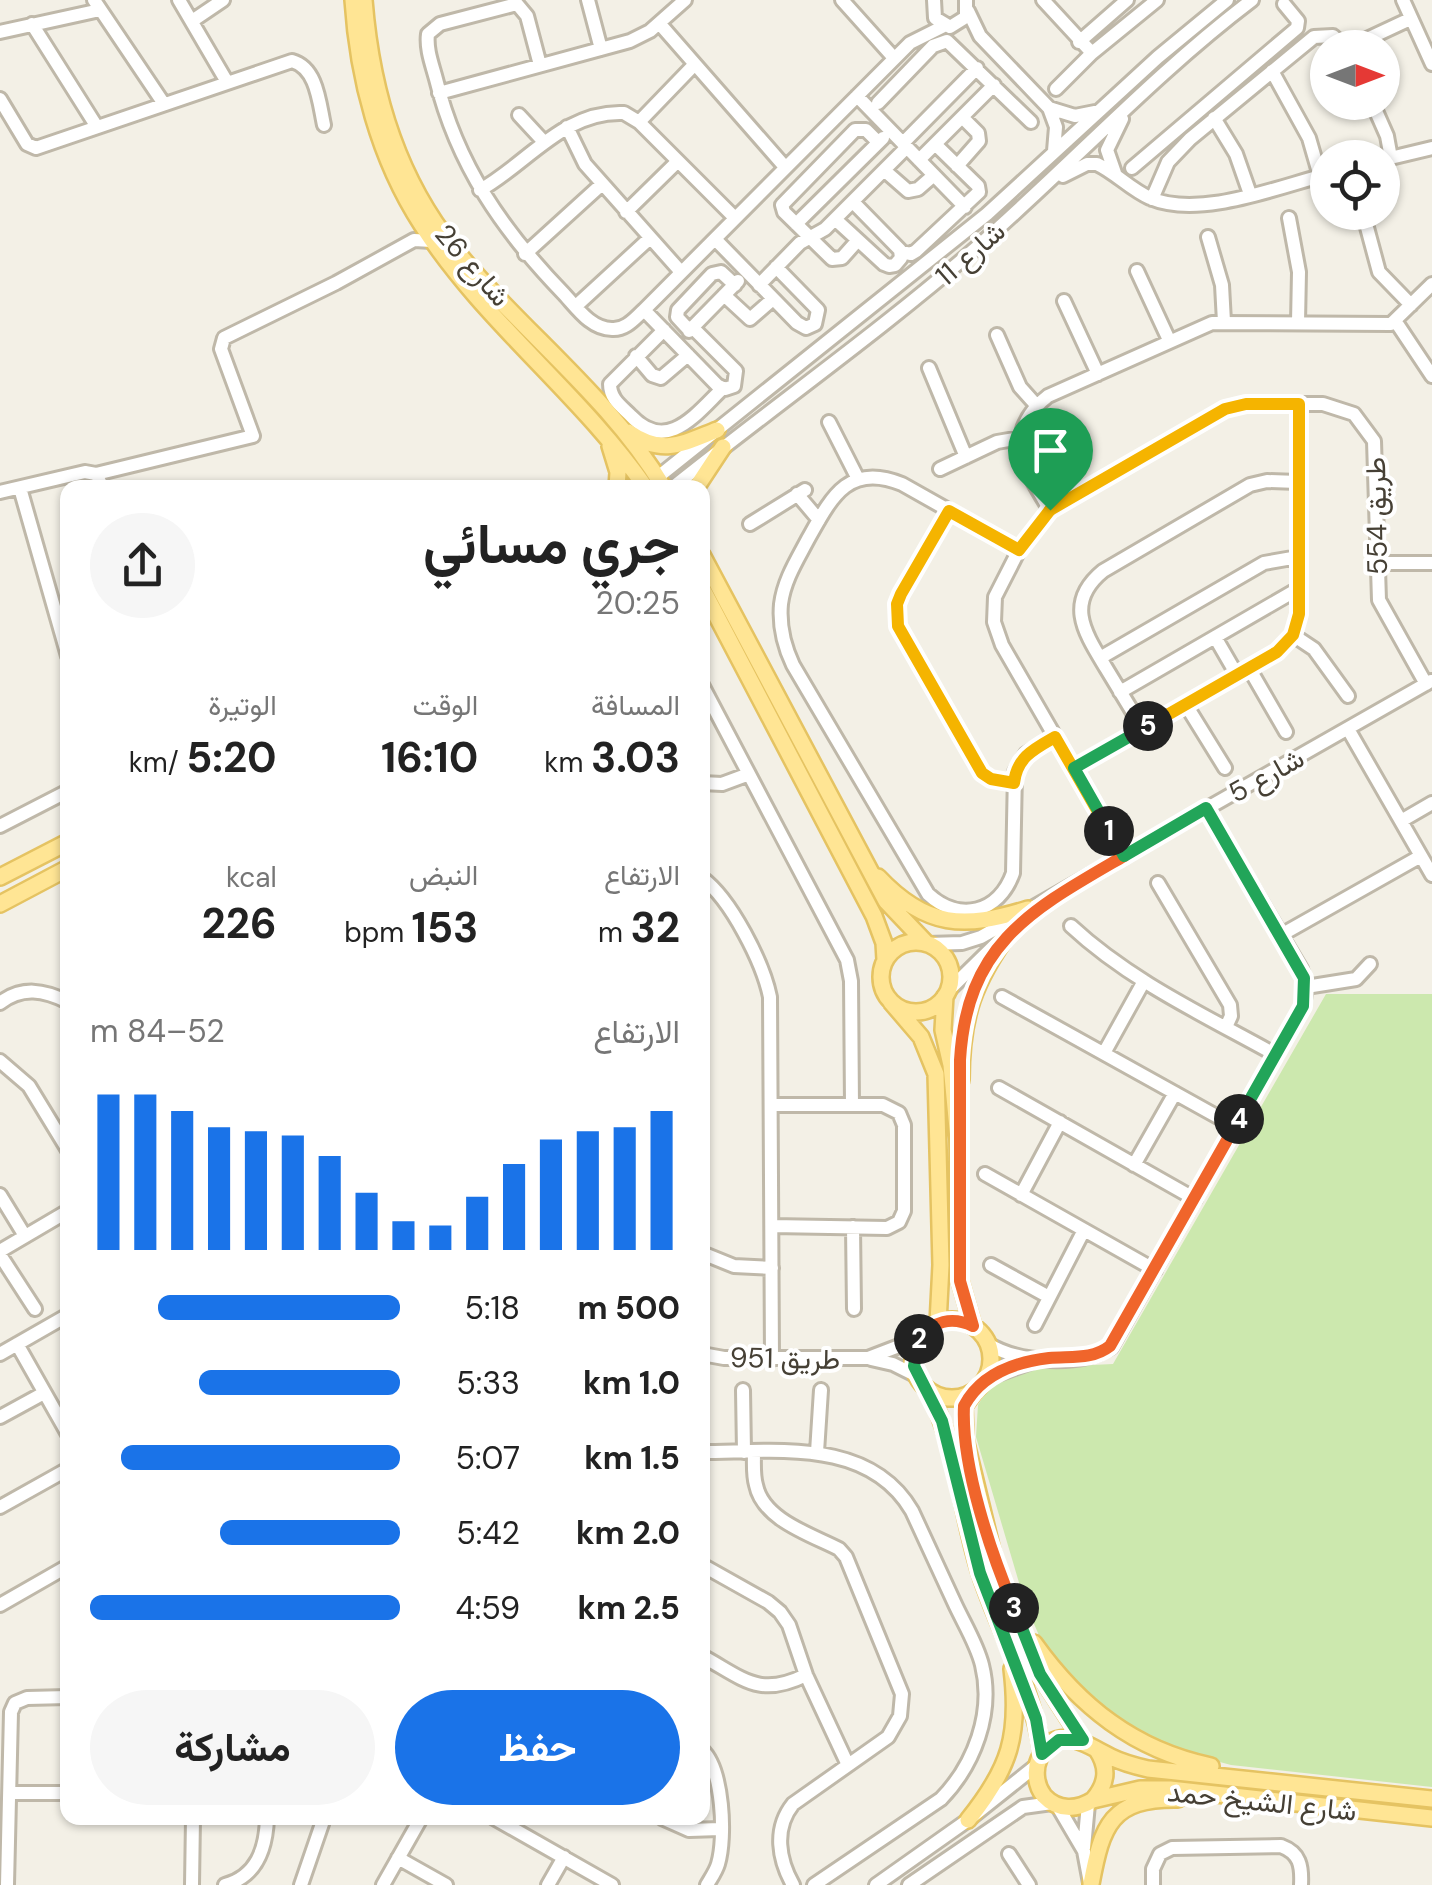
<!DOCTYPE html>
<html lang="ar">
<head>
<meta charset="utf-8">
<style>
  :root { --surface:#fff; --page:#f6f6f6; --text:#222; --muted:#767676; --accent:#1a73e8 }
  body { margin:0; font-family:"DM Sans",Vazirmatn,sans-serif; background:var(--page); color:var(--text); direction:rtl; height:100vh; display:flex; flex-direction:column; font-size:38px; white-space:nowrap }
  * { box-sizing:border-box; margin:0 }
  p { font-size:32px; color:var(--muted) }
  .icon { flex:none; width:55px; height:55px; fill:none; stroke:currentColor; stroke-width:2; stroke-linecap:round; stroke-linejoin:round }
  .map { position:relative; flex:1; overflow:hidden; direction:ltr }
  .panel { position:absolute; left:60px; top:480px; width:650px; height:1345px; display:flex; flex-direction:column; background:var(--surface); border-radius:20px; box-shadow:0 2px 8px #0004; direction:rtl }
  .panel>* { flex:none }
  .needle { width:65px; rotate:90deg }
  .fabs { position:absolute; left:1310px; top:30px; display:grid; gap:20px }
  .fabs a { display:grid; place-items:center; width:90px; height:90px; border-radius:50%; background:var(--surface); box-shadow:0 2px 8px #0004; font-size:50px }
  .pin { position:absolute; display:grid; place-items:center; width:85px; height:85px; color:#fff; margin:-102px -42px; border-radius:50% 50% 50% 0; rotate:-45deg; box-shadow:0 0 10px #0007 }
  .pin .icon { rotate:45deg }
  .km { position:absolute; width:50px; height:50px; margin:-25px; border-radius:50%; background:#222; color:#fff; font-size:28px; line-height:50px; text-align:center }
  .round { display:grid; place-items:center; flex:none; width:105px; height:105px; border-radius:52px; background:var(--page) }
  .summary { display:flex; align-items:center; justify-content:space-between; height:170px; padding:0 30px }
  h1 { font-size:55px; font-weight:700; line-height:75px }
  .stats { display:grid; grid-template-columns:repeat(3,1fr); gap:15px; height:170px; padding:10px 30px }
  .stats div { display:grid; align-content:center }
  .stats b { font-size:42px; font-weight:700 }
  .stats small { font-size:28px; font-weight:400 }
  .stats p { font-size:28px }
  .chart { height:280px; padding:20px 30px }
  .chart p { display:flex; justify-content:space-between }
  .chart svg { width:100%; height:180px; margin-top:10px; stroke:var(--accent); stroke-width:6 }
  .primary-button { display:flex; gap:20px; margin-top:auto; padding:20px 30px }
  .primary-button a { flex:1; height:115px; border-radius:60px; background:var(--accent); color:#fff; font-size:40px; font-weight:700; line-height:115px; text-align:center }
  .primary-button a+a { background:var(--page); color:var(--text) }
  ul { padding:0 30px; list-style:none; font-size:32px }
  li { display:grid; grid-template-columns:160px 120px 1fr; align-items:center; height:75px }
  li i { height:25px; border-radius:12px; background:var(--accent) }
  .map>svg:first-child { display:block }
  .green { fill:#cce8ae }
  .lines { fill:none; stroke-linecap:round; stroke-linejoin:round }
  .minor-casing { stroke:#bfb8a9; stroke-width:18 }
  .major-casing { stroke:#e5c362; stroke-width:20 }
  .minor { stroke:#fff; stroke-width:12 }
  .major { stroke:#ffe594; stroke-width:15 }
  .split-1-casing { stroke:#fff; stroke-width:20 }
  .split-2-casing { stroke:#fff; stroke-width:20 }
  .split-3-casing { stroke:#fff; stroke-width:20 }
  .split-4-casing { stroke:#fff; stroke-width:20 }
  .split-5-casing { stroke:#fff; stroke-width:20 }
  .split-6-casing { stroke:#fff; stroke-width:20 }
  .split-1 { stroke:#f5b400; stroke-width:12 }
  .split-2 { stroke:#f0652b; stroke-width:12 }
  .split-3 { stroke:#22a559; stroke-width:12 }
  .split-4 { stroke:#f0652b; stroke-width:12 }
  .split-5 { stroke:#22a559; stroke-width:12 }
  .split-6 { stroke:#f5b400; stroke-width:12 }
  .labels { text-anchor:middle; stroke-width:8; stroke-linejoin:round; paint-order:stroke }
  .street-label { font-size:28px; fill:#464035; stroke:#fff }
</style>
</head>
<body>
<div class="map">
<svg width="1432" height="1885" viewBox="0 0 1432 1885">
  <rect width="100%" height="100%" fill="#f3f0e6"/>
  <path class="green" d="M1326,994H1432V1787L1231,1765L1164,1747L1118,1723L1047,1654L1025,1603L976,1437L978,1405L989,1387L1029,1368L1113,1364Z"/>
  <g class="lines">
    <g class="minor-casing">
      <path id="minor" d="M94,0L164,104
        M179,0L227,82
        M588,0L601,49
        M842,0L894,58
        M934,0L935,18L950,27L966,17V0
        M1043,0L1092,53L1157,0
        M1403,0L1432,64
        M968,11L980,36L1049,108L1056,127L1054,151
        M192,21L223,0
        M659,23L785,167
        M32,24L97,127
        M0,32L100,10
        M1079,42L1127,0
        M1348,48L1410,19
        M540,65L527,16L517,4L440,24L428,34C426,49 432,64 436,79C457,165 503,231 564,294C577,308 591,329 612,329C626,330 635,318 644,310L910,43L944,26
        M1272,71L1309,138L1320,176
        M1056,89L1092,53
        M439,93L630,41L650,31L685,0
        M857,96L965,207
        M0,99L27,144L36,148L292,61C317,68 319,102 324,125
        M1372,102L1387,136L1391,158
        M878,103L933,46L947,41L1031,122
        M1049,108L1075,116L1095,112
        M519,115L544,142
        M1214,118L1236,154L1250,194
        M639,122L694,65
        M567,127L585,164L681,272
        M903,143L977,68
        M919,160L994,85
        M1382,160L1432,148
        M957,166L979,141L978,133L962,117
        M1132,168L1297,28L1298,21L1284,4
        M884,170L908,191L918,189L934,175
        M1115,173L1107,150L1122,119
        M1063,176L1087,164H1097C1116,173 1130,189 1150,198C1200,219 1277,187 1328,174
        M480,190C527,164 564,110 624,113L639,122L735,218
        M1152,199L1168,162L1190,139L1314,37L1333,36L1346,48
        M626,212L678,161
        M1289,218L1299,272L1298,322
        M835,219L884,264L889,266L895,265L901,258L900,250L853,202
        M1365,220L1379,272L1411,305
        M796,224L883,138
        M1208,237L1222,285L1224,322
        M715,239L797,323L806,328L815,324L818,310L776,267
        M858,240L842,258L832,259L784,212L782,205L855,130H866L878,142
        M901,252L911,254L916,251L979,192L978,186L935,144
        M525,254L602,184
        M1137,271L1169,340
        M759,285L800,243L825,229L907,147
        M724,295L750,319L773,299
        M1064,301L1098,374
        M576,306L650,238
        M644,310L717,385L725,389L734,386L736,371L692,327
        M1396,322L1432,376
        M664,330L610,384C610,399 621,406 631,416C667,454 696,414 722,389
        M689,330L677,317L678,310L712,274L721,272L735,285
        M689,331L738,281
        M997,335L1020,387L1037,406
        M636,356L652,375L661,378L688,355
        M929,368L966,457
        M829,422L858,479
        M940,469L997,442L1020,438
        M96,474L253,436L221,349L224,338L336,283L414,240L432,241
        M658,477L987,214L1158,57L1227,0
        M20,488L68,656
        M672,488C773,407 878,333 976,248C1069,167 1153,75 1252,0
        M0,492L85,472L96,474L103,488
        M797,494L819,520
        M1050,510C1025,469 1001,433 1048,396L1212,323L1391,324L1432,284
        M949,511L901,594L897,604L898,626L982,773L991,779L1013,783
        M750,524L805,490
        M1019,550L902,484C848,462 831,498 808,539C797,560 784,580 781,604C779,626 784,646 793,665L928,894C959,923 999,913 1013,873L1015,772L1026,754L1055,737
        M1377,563H1432
        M1293,635L1314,649L1348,696
        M1215,637L1237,675
        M1100,658L1264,563L1298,557
        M1249,668L1286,732
        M702,685L847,960L851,981L852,1105
        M1120,692L1298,589
        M1186,705L1225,768
        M1143,729C1131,709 1118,688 1106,668C1085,633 1064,603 1103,571L1250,485L1267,481L1298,482
        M1348,729L1432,875
        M1073,768L1277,652L1293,635L1299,614V404
        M702,783L722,784L749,774
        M1401,821L1432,803
        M0,826L68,791
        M1124,856L1002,645L994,622L995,597L1019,550L1050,510L1225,409L1247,404H1323L1354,414L1374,441L1379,600L1426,684
        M702,878C731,899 763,963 770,997L772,1359
        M1158,883L1230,1005L1231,1016L1226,1027
        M1071,926C1130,981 1206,1016 1276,1055
        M1281,935L1421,856
        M928,944L962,943L981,937L1431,681
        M1306,987L1356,979L1370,964
        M948,991L1000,940
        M1002,997L1236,1127
        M0,1003C22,986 44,990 68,1002
        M1104,1053L1144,981
        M0,1061L29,1086L68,1150
        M999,1088L1195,1199
        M772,1105H883L899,1113L904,1125V1211L899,1222L887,1228L772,1226
        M1134,1165L1175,1093
        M985,1174L1155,1270
        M0,1195L25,1236
        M1021,1195L1060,1122
        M853,1227L854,1309
        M0,1251L68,1211
        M702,1253L734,1266L772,1268
        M0,1255L35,1309
        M991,1265L1049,1297
        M1035,1325L1084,1230
        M17,1344L68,1434
        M988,1344C1019,1363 1080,1367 1111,1347L1303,1006L1306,987L1301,969L1206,809
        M0,1354L68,1315
        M702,1354L724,1358H868L920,1338
        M871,1359L893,1364L917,1376
        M987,1378L1031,1362
        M743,1390L744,1452
        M0,1417L44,1393
        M702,1452C774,1452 869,1437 912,1511C926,1541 940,1572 954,1602C963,1622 977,1644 982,1665C994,1713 974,1765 941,1799L814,1885
        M754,1452C754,1463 753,1475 756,1485C763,1520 812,1535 839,1549L846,1557L902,1694L900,1716L888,1737L793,1804C773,1829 779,1860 793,1885
        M817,1452L821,1390
        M0,1507L68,1469
        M702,1565L768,1602L780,1612L789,1625L806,1675L848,1765
        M0,1605L68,1566
        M702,1656C744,1679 759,1698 806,1675
        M702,1750C723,1769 726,1837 718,1864C716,1871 711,1878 707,1885
        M11,1793H68
        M1057,1805L1084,1851L1090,1883
        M494,1818L612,1885
        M662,1818L689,1830L720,1829
        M1084,1848L1088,1804
        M1009,1854L1029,1885
        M398,1858L446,1885
        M7,1885L11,1712L15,1703L27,1698L68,1697
        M192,1885L193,1818
        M225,1885C257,1876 266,1849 267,1818
        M301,1885L324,1818
        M383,1885L421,1818
        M548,1885L564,1857
        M876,1885L968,1820L1037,1765
        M909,1885L1023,1807L1052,1803
        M1153,1885V1869L1160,1854L1172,1848L1281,1846C1300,1853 1302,1866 1301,1885"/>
    </g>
    <g class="major-casing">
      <path id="major" d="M353,0C358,78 379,159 422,225C484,322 580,393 646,488
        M364,0C371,89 396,176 453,247C519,330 609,395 664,488
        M628,432C663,456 681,444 717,430
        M610,446L618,472L617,488
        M696,488L723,447
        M702,555L886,901L926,943
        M702,588L874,916L884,943L885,960
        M0,877L68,842
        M878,877C926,928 964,929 1028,909
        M0,904L68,868
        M881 977a35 35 0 1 1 70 0a35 35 0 1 1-70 0Z
        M945,996L943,1030L951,1065L958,1139L960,1281L973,1326
        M891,1002L921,1037L936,1074L941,1265L938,1323
        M961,1080C961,1016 974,981 1011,930
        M913 1359a39 39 0 1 1 78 0a39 39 0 1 1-78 0Z
        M928,1390C957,1446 961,1513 980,1573C1000,1634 1034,1690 1042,1754
        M975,1391L964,1406L965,1439L996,1567L1040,1674L1083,1741
        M1034,1643C1079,1706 1134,1750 1211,1766
        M1097,1750C1109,1768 1107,1784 1093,1800C1077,1810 1058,1811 1044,1796C1036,1786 1034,1771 1039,1759C1056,1720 1088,1746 1111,1757C1123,1763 1135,1766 1148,1769L1432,1799
        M1093,1800L1140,1789H1170L1432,1818
        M968,1820C1010,1768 1020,1735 1012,1669
        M1091,1884C1102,1825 1111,1798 1178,1799"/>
    </g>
    <use href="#minor" class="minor"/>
    <use href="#major" class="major"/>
  </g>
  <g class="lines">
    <g class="split-1-casing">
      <path id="split-1" d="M1050,510L1019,550L949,511L901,594L897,604L898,626L982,773L991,779L1014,783C1017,757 1034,749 1055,737L1109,831"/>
    </g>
    <g class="split-2-casing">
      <path id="split-2" d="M919,1339C933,1321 952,1316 973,1326L960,1281V1060C967,942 1033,909 1124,856L1109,831"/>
    </g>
    <g class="split-3-casing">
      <path id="split-3" d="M919,1339L914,1366L942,1421L980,1573L1036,1719L1042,1754L1059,1740H1083L1040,1674L1014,1608"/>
    </g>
    <g class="split-4-casing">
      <path id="split-4" d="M1014,1608C991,1553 961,1466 964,1406C981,1374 1015,1362 1049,1358C1071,1356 1092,1360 1110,1346L1239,1119"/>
    </g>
    <g class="split-5-casing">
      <path id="split-5" d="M1148,726L1074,768L1124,856L1206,808L1304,978L1303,1006L1239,1119"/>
    </g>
    <g class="split-6-casing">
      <path id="split-6" d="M1050,510L1225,409L1246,404H1299V614L1293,635L1277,652L1148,726"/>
    </g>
    <use href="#split-1" class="split-1"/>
    <use href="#split-2" class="split-2"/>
    <use href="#split-3" class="split-3"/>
    <use href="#split-4" class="split-4"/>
    <use href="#split-5" class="split-5"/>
    <use href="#split-6" class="split-6"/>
  </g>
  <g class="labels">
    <g class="street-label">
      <text transform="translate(970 253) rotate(-41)" y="10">شارع 11</text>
      <text transform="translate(473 265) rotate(49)" y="10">شارع 26</text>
      <text transform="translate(1376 516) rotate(-91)" y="10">طريق 554</text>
      <text transform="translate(1266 775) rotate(-29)" y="10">شارع 5</text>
      <text transform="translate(785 1358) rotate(1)" y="10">طريق 951</text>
      <text transform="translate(1262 1801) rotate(6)" y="10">شارع الشيخ حمد</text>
    </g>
  </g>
</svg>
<div class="fabs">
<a><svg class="needle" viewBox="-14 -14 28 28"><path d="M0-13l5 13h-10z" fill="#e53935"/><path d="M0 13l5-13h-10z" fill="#767676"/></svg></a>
<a><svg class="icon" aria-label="locate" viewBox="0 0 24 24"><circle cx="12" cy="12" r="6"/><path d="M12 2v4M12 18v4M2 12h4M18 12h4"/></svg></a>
</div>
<div class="pin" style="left:1050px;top:510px;background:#1e9e55"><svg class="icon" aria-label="arrive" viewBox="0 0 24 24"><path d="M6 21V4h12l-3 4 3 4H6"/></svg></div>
<b class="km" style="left:1109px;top:831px">1</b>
<b class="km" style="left:919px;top:1339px">2</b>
<b class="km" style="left:1014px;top:1608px">3</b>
<b class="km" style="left:1239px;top:1119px">4</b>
<b class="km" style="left:1148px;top:726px">5</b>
<section class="panel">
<div class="summary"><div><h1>جري مسائي</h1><p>20:25</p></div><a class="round"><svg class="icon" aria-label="share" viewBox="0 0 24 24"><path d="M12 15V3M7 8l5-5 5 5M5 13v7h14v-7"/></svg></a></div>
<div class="stats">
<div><p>المسافة</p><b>3.03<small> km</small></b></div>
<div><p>الوقت</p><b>16:10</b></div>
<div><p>الوتيرة</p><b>5:20<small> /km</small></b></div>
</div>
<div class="stats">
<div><p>الارتفاع</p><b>32<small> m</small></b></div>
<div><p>النبض</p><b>153<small> bpm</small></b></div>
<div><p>kcal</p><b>226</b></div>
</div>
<div class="chart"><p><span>الارتفاع</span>52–84 m</p>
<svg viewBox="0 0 160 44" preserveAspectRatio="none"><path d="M5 44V6M15 44V6M25 44V10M35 44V14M45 44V15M55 44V16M65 44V21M75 44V30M85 44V37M95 44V38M105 44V31M115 44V23M125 44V17M135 44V15M145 44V14M155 44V10"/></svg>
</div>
<ul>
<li><b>500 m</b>5:18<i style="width:78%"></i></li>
<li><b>1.0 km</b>5:33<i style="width:65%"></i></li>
<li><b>1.5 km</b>5:07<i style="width:90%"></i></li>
<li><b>2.0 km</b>5:42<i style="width:58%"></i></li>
<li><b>2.5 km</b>4:59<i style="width:100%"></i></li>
</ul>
<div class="primary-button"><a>حفظ</a><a>مشاركة</a></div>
</section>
</div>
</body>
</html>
